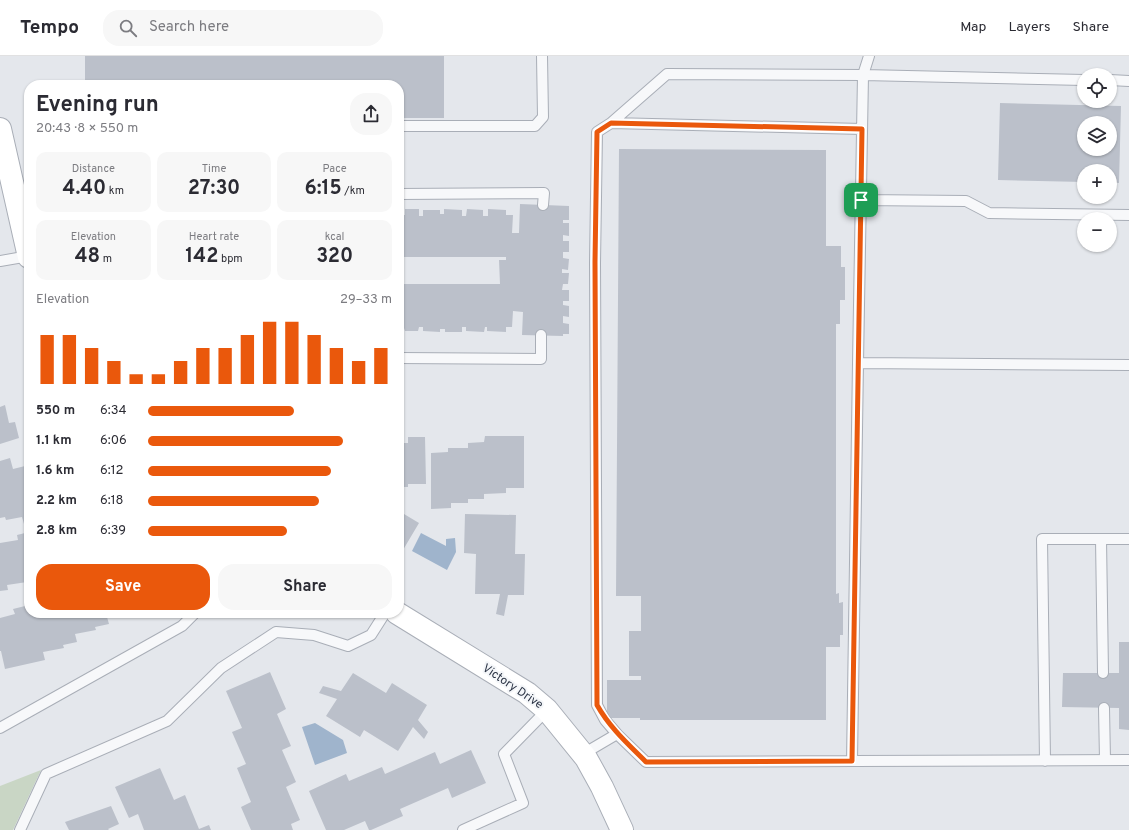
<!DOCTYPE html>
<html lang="en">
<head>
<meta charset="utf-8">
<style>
  :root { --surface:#fff; --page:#f7f7f7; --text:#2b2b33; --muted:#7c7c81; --line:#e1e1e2; --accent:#ea580c }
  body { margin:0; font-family:Overpass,sans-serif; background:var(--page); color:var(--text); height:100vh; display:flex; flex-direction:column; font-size:15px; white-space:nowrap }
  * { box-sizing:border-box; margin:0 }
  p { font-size:13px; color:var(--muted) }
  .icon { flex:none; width:22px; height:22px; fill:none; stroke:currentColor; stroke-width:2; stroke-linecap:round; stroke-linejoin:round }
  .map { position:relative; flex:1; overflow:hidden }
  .panel { position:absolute; left:24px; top:24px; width:380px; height:538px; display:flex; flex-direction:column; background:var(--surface); border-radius:16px; box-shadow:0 1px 3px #0004 }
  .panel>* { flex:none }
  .controls { position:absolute; left:1077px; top:12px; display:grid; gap:8px }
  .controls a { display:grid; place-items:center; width:40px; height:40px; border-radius:50%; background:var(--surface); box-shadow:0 1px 3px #0004; font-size:20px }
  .pin { position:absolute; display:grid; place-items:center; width:34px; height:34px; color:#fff; margin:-17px; border-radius:8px; box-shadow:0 2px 6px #0006 }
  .round { display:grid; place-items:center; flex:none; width:42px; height:42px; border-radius:16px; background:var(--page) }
  .summary { display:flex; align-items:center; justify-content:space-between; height:68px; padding:0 12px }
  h1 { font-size:22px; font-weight:700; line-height:30px }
  .figures { display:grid; grid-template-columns:repeat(3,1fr); gap:6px; height:68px; padding:4px 12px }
  .figures div { display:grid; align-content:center; border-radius:10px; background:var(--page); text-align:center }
  .figures b { font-size:20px; font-weight:700 }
  .figures small { font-size:11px; font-weight:400 }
  .figures p { font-size:11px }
  .chart { height:112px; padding:8px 12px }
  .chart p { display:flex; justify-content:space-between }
  .chart svg { width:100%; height:72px; margin-top:4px; stroke:var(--accent); stroke-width:6 }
  .primary-button { display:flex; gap:8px; margin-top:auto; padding:8px 12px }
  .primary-button a { flex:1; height:46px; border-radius:16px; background:var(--accent); color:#fff; font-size:16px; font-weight:700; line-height:46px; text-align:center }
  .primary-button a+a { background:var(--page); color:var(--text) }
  ul { padding:0 12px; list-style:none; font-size:13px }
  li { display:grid; grid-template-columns:64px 48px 1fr; align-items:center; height:30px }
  li i { height:10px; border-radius:5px; background:var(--accent) }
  header { display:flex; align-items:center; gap:24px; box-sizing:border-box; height:56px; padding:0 20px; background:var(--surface); border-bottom:1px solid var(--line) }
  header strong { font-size:19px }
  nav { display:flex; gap:22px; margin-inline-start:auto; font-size:14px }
  .search { width:280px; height:36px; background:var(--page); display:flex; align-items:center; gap:10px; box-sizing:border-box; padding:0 14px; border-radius:16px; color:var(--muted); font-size:15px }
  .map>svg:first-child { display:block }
  .green { fill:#c9d6c5 }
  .water { fill:#9fb4cc }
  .building { fill:#bbc0ca; fill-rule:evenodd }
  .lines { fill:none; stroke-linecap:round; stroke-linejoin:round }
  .lane-casing { stroke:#a9aeb7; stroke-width:12 }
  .secondary-casing { stroke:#a9aeb7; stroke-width:24 }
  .lane { stroke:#f7f8fa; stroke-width:10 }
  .secondary { stroke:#fff; stroke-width:22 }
  .route-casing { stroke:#fff; stroke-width:8 }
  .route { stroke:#ea580c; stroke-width:5 }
  .labels { text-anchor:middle; stroke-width:4; stroke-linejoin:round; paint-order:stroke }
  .street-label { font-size:12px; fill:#2b3445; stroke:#f4f6f9 }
</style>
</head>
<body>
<header>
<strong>Tempo</strong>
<div class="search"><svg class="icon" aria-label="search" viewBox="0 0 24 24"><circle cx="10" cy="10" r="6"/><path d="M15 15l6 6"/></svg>Search here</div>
<nav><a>Map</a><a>Layers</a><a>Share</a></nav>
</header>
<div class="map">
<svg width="1129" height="774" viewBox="0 0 1129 774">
  <rect width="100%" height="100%" fill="#e4e7ec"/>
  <path class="green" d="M41,714L13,774H0V730Z"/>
  <path class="water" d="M421,477L446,490V483L455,482L456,496L447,514L412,495Z
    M315,667L343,684L347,697L315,709L302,671Z"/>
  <path class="building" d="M85,0H444V62H399V29H85Z
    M1000,47L1121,50L1119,127L1110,126V115H1084V126L998,124ZM1084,67H1110V93H1084Z
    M619,93L826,94V190H841V211H845V244H840V268H836V538L839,537V547L843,546V579H840V591H826V664H640V662H607V624H641V620H629V575H641V540H616Z
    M520,148L569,150V164H563V167H569V180L563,179V185H569V196H563V202L569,203L568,214L562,213V217H569L568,228H563L562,234H569V245H563V249L569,250V261L563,260V267L569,268V278H563V280L522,279L523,256L513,255L512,271H506V276L487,275V271H485L484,276L466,275V271H462V276H445V273H440V276L423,275V271H419L418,275H405L404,272H401V276L399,275V228H500L499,204H506V201H399V154H402V159H405V153H419V160H423V154H440V158H444V153L462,154V160H466L467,153L483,154V160H488V153L506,154V159H513L512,177H519Z
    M5,349L9,367L15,366L19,382L0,388V351Z
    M485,380H524V432H506V437L484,438V443H468V447H451V452L431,453V397L448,396V392H468V387L484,386Z
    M408,381H425L426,428H408V431H399V387H408Z
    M10,402L13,413L29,409V467L24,468L22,461L6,464L5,461L0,462V405Z
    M399,455L419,467L403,494L399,492Z
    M465,458L516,459L515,498H525L524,539H508L504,560L496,558L500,538H475L476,498L464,497Z
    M29,476V518H26L27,526L7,529L8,534L0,535V487L18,484L17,479Z
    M29,549V557L125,558L107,561L109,568L95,571L96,574L75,578L77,586L63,589L64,592L43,596L45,604L5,613L1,595H0V562L15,558L13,553Z
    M1119,586H1129V674L1119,673V652L1062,651L1063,617H1119Z
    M270,616L286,653L277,658L291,690L282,694L296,726L286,731L300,764L291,768L293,774H251L241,751L251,746L237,712L246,708L232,676L242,672L226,635Z
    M353,617L386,637L392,627L427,649L418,664L428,676L424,683L413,671L398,695L364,674L360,681L326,660L337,643L319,637L323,630L341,635Z
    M471,694L486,727L452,742L448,732L400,753L403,760L371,774H369L365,765L344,774H326L309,735L346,718L349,725L382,711L385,718L435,696L440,708Z
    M160,712L174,744L185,739L199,773L209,769L211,774H144L138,758L129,762L115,731Z
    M111,750L119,768L108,773L109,774H69L65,766Z"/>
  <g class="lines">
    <g class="lane-casing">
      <path id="lane" d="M1110,24L1129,25
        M611,67L667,18L863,19L1084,24
        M399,70H535L543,61L542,0
        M399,138L544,137L543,149
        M861,144L966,145L989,157L1129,159
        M0,205L29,200
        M399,302L541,303V279
        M858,307L863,19L869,0
        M1101,483L1103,617
        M1104,652L1105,704
        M0,672L182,570L195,557
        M617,678L605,664L597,649L595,207L597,76L611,67L862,73
        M583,698L617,678L646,706L852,705L858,307L1129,309
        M852,705L1129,704
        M1045,705L1042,483H1129
        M20,774L46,718L167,665L221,612L276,576L314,579L348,590L371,579L385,557
        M463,774L523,747L504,698L547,654"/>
    </g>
    <g class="secondary-casing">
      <path id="secondary" d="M0,73L29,201
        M397,557L527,637L547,654L586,702L602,731L622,774"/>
    </g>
    <use href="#lane" class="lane"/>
    <use href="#secondary" class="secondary"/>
  </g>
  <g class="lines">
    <g class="route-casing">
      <path id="route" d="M611,67L862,73L852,705L646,706C628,688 610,672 597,649L595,206L597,76Z"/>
    </g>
    <use href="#route" class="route"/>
  </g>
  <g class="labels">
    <g class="street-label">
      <text transform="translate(513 630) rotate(34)" y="4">Victory Drive</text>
    </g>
  </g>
</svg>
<div class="controls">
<a><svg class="icon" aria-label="locate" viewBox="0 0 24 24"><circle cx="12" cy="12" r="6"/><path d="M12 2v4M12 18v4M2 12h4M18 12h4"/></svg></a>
<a><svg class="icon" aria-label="layers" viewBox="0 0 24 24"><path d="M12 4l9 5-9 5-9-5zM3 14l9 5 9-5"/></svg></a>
<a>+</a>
<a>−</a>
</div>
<div class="pin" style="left:861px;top:144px;background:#1e9e55"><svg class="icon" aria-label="arrive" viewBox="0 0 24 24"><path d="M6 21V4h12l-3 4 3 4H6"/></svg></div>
<section class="panel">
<div class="summary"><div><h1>Evening run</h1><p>20:43 · 8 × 550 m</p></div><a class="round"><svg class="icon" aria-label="share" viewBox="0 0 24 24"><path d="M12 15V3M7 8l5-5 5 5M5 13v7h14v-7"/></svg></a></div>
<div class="figures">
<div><p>Distance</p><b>4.40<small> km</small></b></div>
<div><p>Time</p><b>27:30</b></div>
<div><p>Pace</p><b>6:15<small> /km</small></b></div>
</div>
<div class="figures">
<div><p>Elevation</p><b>48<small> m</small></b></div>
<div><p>Heart rate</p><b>142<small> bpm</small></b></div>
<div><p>kcal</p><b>320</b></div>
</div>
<div class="chart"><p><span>Elevation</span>29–33 m</p>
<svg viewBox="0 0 160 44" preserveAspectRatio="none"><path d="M5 44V14M15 44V14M25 44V22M35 44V30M45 44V38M55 44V38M65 44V30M75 44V22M85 44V22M95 44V14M105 44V6M115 44V6M125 44V14M135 44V22M145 44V30M155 44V22"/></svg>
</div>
<ul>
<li><b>550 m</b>6:34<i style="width:60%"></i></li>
<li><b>1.1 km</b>6:06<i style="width:80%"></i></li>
<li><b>1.6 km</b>6:12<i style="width:75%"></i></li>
<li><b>2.2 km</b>6:18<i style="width:70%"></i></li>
<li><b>2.8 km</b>6:39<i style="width:57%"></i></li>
</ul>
<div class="primary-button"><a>Save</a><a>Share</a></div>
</section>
</div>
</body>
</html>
